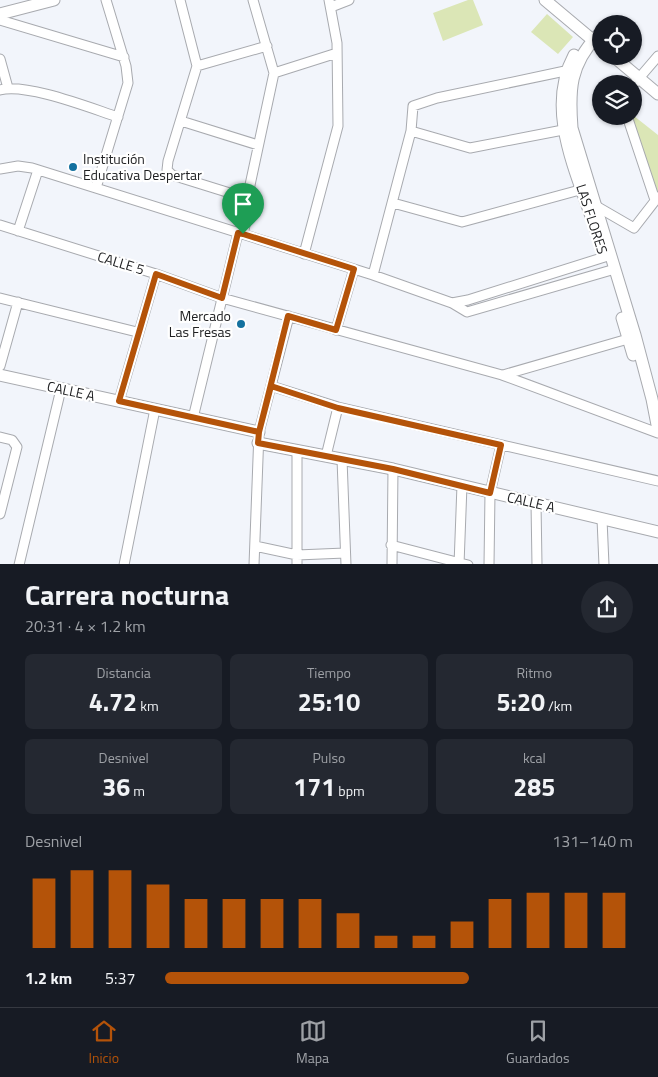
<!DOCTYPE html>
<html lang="es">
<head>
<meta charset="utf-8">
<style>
  :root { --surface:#171b24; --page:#242831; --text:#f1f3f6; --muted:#9ea1a6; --line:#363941; --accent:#b45309 }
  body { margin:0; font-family:"Titillium Web",sans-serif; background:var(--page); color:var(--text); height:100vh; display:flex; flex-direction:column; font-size:19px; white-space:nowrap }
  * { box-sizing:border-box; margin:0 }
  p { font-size:16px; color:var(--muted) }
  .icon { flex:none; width:28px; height:28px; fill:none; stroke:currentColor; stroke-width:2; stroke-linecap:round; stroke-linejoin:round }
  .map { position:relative; height:564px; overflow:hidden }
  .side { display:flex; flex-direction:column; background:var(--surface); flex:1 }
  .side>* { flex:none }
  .fabs { position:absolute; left:592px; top:15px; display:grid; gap:10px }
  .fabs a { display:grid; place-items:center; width:50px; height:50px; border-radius:50%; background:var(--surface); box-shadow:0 1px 4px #0004; font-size:25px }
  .pin { position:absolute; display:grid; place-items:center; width:42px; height:42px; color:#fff; margin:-51px -21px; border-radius:50% 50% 50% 0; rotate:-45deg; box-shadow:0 0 5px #0007 }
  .pin .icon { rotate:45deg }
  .round { display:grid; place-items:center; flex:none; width:52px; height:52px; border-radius:26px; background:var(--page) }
  .head { display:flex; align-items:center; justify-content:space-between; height:85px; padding:0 25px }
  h1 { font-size:28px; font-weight:700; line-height:38px }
  .metrics { display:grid; grid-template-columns:repeat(3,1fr); gap:8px; height:85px; padding:5px 25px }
  .metrics div { display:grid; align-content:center; border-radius:8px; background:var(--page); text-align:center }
  .metrics b { font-size:25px; font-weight:700 }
  .metrics small { font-size:14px; font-weight:400 }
  .metrics p { font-size:14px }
  .chart { height:140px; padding:10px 25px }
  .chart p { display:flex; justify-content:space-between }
  .chart svg { width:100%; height:90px; margin-top:5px; stroke:var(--accent); stroke-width:6 }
  ul { padding:0 25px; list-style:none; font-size:16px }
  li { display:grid; grid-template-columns:80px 60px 1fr; align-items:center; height:38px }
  li i { height:12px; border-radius:6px; background:var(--accent) }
  .tab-bar { display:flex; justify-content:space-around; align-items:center; height:70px; border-top:1px solid var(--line); background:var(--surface); font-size:14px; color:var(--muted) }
  .tab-bar a { display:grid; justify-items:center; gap:2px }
  .tab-bar .current { color:var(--accent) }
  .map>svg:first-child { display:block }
  .green { fill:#dbe6b6 }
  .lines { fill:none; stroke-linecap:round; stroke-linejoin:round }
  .minor-casing { stroke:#a8aaaf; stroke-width:11 }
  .tertiary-casing { stroke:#a8aaaf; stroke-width:13 }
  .minor { stroke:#fff; stroke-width:9 }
  .tertiary { stroke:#fff; stroke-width:11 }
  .route-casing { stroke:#fff; stroke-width:10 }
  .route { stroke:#b45309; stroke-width:6 }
  .poi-dot { fill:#14719f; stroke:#fff; stroke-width:2 }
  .labels { text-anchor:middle; stroke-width:4.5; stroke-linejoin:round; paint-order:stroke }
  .poi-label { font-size:14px; fill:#202123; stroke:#fff; text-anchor:start }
  .street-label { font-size:14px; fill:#202123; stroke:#fff }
</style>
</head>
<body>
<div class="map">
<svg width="658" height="565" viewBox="0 0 658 565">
  <rect width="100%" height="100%" fill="#f2f5fb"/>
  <path class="green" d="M468,0H473L483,25L443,41L433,13Z
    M547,14L573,37L558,54L531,32Z
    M629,116H634L658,135V193L656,196Z"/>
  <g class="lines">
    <g class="minor-casing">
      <path id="minor" d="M180,0L197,66L168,161L167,170L172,175L249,199
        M253,0L274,73
        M331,7L349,0
        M0,20L124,57
        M0,59L8,88
        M197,66L267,46
        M634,84L658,56
        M0,90C27,83 90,108 118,117
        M627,116L655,200
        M181,121L258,145
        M411,131L470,148L563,130
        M0,169L18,166L32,168L373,275L452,303L467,312L615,269
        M96,188L128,83L126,66L106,0
        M393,203L462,222L587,188
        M596,206L634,228L658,197
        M0,225L156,274L222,298L502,375L658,433
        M18,231L38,170
        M243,234L248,213L250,185L274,73L337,53
        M304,254L338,126L337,43L329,0
        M373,275L411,131L413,106L437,98L565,71L572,72
        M0,298L137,332
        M452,303L468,300L611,255
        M336,330L354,269
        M0,366L18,302
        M503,375L628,339
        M271,386L338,407L658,481
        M119,401L156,274
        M193,418L238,233
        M0,437L12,440L17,447L0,514
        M297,450V565
        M326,456L338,407
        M342,459L346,565
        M536,503L537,565
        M602,519L604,565
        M391,545L468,565
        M255,546L297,555L345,553
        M19,565L61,389
        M124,565L155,409
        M254,565L259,432L289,316
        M392,565L393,469
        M459,565L462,485
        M489,565L490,493L501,445"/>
    </g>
    <g class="tertiary-casing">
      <path id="tertiary" d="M545,0L601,47
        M0,14L54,0
        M597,36C570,65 569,90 572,128L635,335L652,399L658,430
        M574,55C544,111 578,175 596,231
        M613,56L658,94
        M622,318L633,355
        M0,375L259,432
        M258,443L393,469L658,532"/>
    </g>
    <use href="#minor" class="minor"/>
    <use href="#tertiary" class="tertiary"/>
  </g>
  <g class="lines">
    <g class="route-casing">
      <path id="route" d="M243,234L238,233L222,298L156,274L119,401L259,432L271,386L338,408L501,445L490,493L393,469L258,443L259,432L288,316L336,330L354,269L243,234"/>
    </g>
    <use href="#route" class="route"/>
  </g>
  <g class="poi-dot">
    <circle cx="73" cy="167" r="5"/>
    <circle cx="241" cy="324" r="5"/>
  </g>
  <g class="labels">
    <g class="poi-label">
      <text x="83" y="164">Institución<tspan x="83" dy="16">Educativa Despertar</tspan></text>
      <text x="231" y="321" text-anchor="end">Mercado<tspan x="231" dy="16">Las Fresas</tspan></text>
    </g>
    <g class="street-label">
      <text transform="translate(592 219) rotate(72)" y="5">LAS FLORES</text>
      <text transform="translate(121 263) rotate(17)" y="5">CALLE 5</text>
      <text transform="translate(71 391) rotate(12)" y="5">CALLE A</text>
      <text transform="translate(531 502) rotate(13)" y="5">CALLE A</text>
    </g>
  </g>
</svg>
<div class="fabs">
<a><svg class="icon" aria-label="locate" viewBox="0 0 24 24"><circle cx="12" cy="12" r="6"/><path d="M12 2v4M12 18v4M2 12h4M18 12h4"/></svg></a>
<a><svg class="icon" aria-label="layers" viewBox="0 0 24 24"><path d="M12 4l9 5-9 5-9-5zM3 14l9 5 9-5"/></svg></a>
</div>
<div class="pin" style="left:243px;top:234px;background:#1e9e55"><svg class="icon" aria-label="arrive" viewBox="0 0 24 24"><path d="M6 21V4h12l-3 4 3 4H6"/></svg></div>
</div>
<section class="side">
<div class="head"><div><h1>Carrera nocturna</h1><p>20:31 · 4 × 1.2 km</p></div><a class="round"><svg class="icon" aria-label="share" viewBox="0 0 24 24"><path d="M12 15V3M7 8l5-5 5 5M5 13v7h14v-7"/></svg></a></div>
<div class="metrics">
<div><p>Distancia</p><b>4.72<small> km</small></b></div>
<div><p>Tiempo</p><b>25:10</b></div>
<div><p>Ritmo</p><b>5:20<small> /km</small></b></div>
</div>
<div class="metrics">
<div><p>Desnivel</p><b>36<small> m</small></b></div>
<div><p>Pulso</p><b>171<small> bpm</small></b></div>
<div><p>kcal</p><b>285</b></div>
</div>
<div class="chart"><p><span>Desnivel</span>131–140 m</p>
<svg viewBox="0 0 160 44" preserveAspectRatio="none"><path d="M5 44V10M15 44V6M25 44V6M35 44V13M45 44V20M55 44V20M65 44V20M75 44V20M85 44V27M95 44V38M105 44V38M115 44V31M125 44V20M135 44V17M145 44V17M155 44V17"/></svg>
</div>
<ul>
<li><b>1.2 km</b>5:37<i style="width:65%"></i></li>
</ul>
</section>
<nav class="tab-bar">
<a class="current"><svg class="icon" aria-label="home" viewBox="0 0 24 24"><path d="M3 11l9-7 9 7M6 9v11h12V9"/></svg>Inicio</a>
<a><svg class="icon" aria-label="map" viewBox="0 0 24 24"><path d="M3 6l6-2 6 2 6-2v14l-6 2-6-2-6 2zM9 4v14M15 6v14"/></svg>Mapa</a>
<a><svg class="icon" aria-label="saved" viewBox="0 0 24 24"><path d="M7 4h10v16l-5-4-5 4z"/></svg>Guardados</a>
</nav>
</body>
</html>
